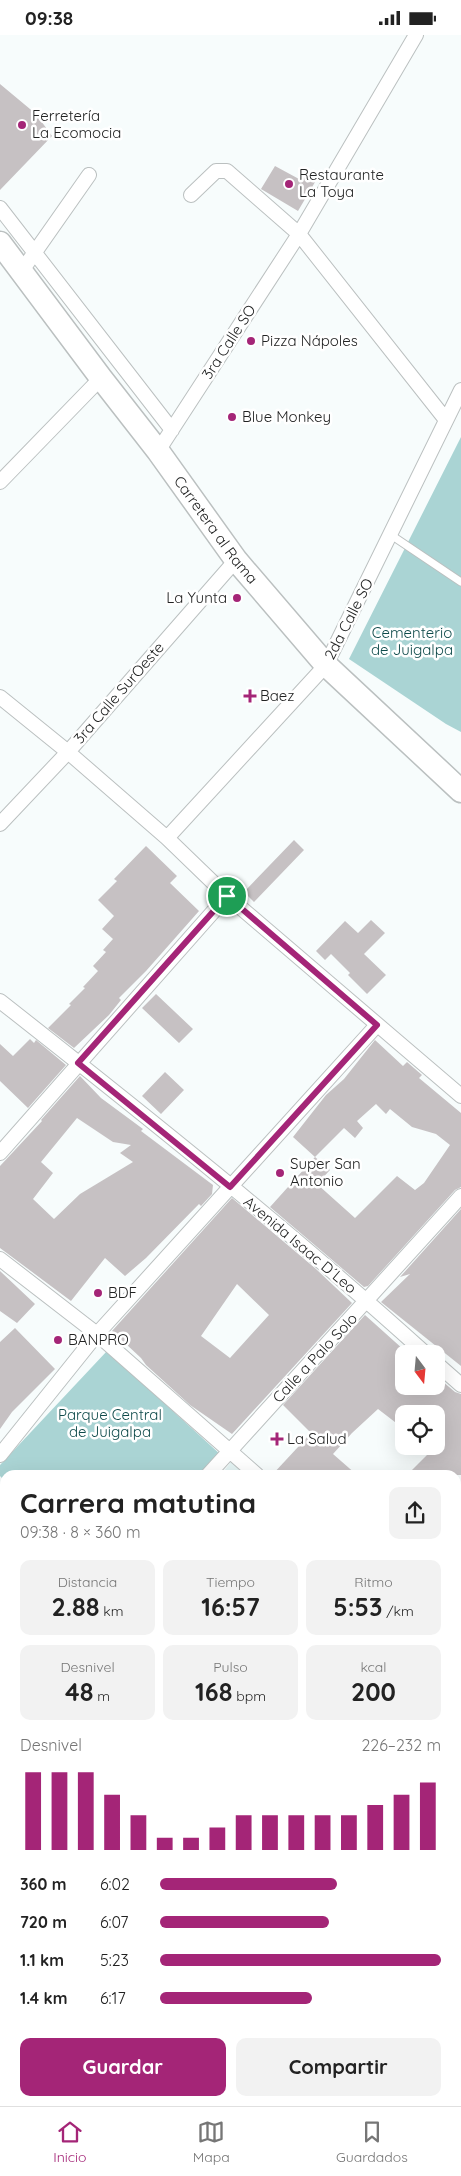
<!DOCTYPE html>
<html lang="es">
<head>
<meta charset="utf-8">
<style>
  :root { --surface:#fff; --page:#f2f2f2; --text:#222; --muted:#767676; --line:#e0e0e0; --accent:#a42577 }
  body { margin:0; font-family:Quicksand,sans-serif; background:var(--page); color:var(--text); height:100vh; display:flex; flex-direction:column; font-size:19px; white-space:nowrap }
  * { box-sizing:border-box; margin:0 }
  p { font-size:16px; color:var(--muted) }
  .icon { flex:none; width:28px; height:28px; fill:none; stroke:currentColor; stroke-width:2; stroke-linecap:round; stroke-linejoin:round }
  .map { position:relative; flex:1; overflow:hidden }
  .details { position:absolute; left:0px; top:1435px; width:461px; height:636px; display:flex; flex-direction:column; background:var(--surface); border-radius:15px 15px 0 0; box-shadow:0 5px 20px #0002 }
  .details>* { flex:none }
  .needle { width:32px; rotate:164deg }
  .fabs { position:absolute; left:395px; top:1310px; display:grid; gap:10px }
  .fabs a { display:grid; place-items:center; width:50px; height:50px; border-radius:10px; background:var(--surface); box-shadow:0 5px 20px #0002; font-size:25px }
  .pin { position:absolute; display:grid; place-items:center; width:42px; height:42px; color:#fff; margin:-21px; border:2px solid #fff; border-radius:50%; box-shadow:0 1px 5px #0007 }
  .round { display:grid; place-items:center; flex:none; width:52px; height:52px; border-radius:10px; background:var(--page) }
  .overview { display:flex; align-items:center; justify-content:space-between; height:85px; padding:0 20px }
  h1 { font-size:28px; font-weight:700; line-height:38px }
  .metrics { display:grid; grid-template-columns:repeat(3,1fr); gap:8px; height:85px; padding:5px 20px }
  .metrics div { display:grid; align-content:center; border-radius:10px; background:var(--page); text-align:center }
  .metrics b { font-size:25px; font-weight:700 }
  .metrics small { font-size:14px; font-weight:400 }
  .metrics p { font-size:14px }
  .chart { height:140px; padding:10px 20px }
  .chart p { display:flex; justify-content:space-between }
  .chart svg { width:100%; height:90px; margin-top:5px; stroke:var(--accent); stroke-width:6 }
  .cta { display:flex; gap:10px; margin-top:auto; padding:10px 20px }
  .cta a { flex:1; height:58px; border-radius:10px; background:var(--accent); color:#fff; font-size:20px; font-weight:700; line-height:58px; text-align:center }
  .cta a+a { background:var(--page); color:var(--text) }
  ul { padding:0 20px; list-style:none; font-size:16px }
  li { display:grid; grid-template-columns:80px 60px 1fr; align-items:center; height:38px }
  li i { height:12px; border-radius:6px; background:var(--accent) }
  .status { display:flex; justify-content:space-between; align-items:center; height:35px; padding:0 25px; background:var(--surface); direction:ltr }
  .status svg { height:14px; fill:currentColor }
  .tabs { display:flex; justify-content:space-around; align-items:center; height:70px; border-top:1px solid var(--line); background:var(--surface); font-size:14px; color:var(--muted) }
  .tabs a { display:grid; justify-items:center; gap:2px }
  .tabs .selected { color:var(--accent) }
  .map>svg:first-child { display:block }
  .built { fill:#e4f3f3 }
  .green { fill:#aad4d4 }
  .building { fill:#c6c1c3; fill-rule:evenodd }
  .lines { fill:none; stroke-linecap:round; stroke-linejoin:round }
  .service-casing { stroke:#bbc0c0; stroke-width:9 }
  .pedestrian-casing { stroke:#bbc0c0; stroke-width:12 }
  .minor-casing { stroke:#bbc0c0; stroke-width:16 }
  .trunk-casing { stroke:#bbc0c0; stroke-width:25 }
  .service { stroke:#fff; stroke-width:7 }
  .pedestrian { stroke:#fff; stroke-width:10 }
  .minor { stroke:#fff; stroke-width:14 }
  .trunk { stroke:#fff; stroke-width:22 }
  .route-casing { stroke:#fff; stroke-width:10 }
  .route { stroke:#a42577; stroke-width:6 }
  .poi-dot { fill:#a42577; stroke:#fff; stroke-width:2 }
  .labels { text-anchor:middle; stroke-width:5; stroke-linejoin:round; paint-order:stroke }
  .poi-label { font-size:15px; fill:#222323; stroke:#fff; text-anchor:start }
  .street-label { font-size:15px; fill:#222323; stroke:#fff }
  .park-label { font-size:15px; fill:#0f4b4b; stroke:#fff }
</style>
</head>
<body>
<div class="status"><b>09:38</b><svg viewBox="0 0 49 12"><path d="M0 12V9h3v3zM5 12V6h3v6zM10 12V3h3v9zM15 12V0h3v12zM26 1h20v11H26zM47 4h2v5h-2z"/></svg></div>
<div class="map">
<svg width="461" height="2071" viewBox="0 0 461 2071">
  <rect width="100%" height="100%" fill="#f7fcfc"/>
  <path class="built" d="M231,1427L245,1440H221Z"/>
  <path class="green" d="M461,402V697L446,689L349,624Z
    M107,1316L221,1420L203,1440H5V1446L0,1441V1430Z"/>
  <path class="building" d="M0,49L36,79L52,101L0,155Z
    M275,131L299,144L305,134L318,142L298,176L261,154Z
    M294,805L304,815L254,867L244,857Z
    M146,811L177,841L170,848L199,876L146,936L119,963L121,965L109,980L74,1013L48,993L71,970L69,969L85,953L83,952L98,936L93,931L106,917L103,915L113,904L102,894L114,881L98,865L117,846L114,844Z
    M371,885L385,898L364,919L386,940L367,959L348,940L350,938L331,919L325,925L316,916L345,886L358,898Z
    M156,959L193,994L179,1008L142,973Z
    M30,1004L34,1008L36,1005L66,1030L28,1073L0,1046V1009L13,1021Z
    M375,1005L403,1031L407,1027L422,1040L419,1043L461,1078V1152L455,1155L368,1251L364,1252L270,1172L315,1122L293,1102L326,1060L344,1044ZM376,1069L386,1079L390,1074L412,1092L436,1099L450,1110L424,1148L415,1155L397,1141L355,1183L317,1149L330,1135L315,1122L344,1093L355,1103L363,1093L357,1086Z
    M165,1037L184,1055L161,1079L142,1061Z
    M80,1041L101,1063L143,1094L141,1096L213,1150L212,1159L201,1171L199,1169L146,1223L125,1241L105,1223L71,1266L0,1213V1131L42,1086L41,1085ZM77,1083L113,1107L131,1110L120,1118L133,1127L80,1159L54,1184L33,1164L53,1138L41,1127Z
    M232,1163L316,1234L352,1268L232,1399L190,1370L146,1330L141,1323L112,1296ZM237,1249L269,1280L230,1323L201,1301Z
    M461,1174V1331L381,1267L410,1239L400,1242Z
    M0,1236L35,1269L17,1288L0,1276Z
    M365,1280L404,1315V1351H436V1341L455,1357L461,1359V1440H407L436,1411V1379H404V1394L378,1374L352,1398L333,1419L357,1440H272L311,1398L283,1370Z
    M15,1293L55,1334L12,1377L0,1394V1307Z"/>
  <g class="lines">
    <g class="service-casing">
      <path id="service" d="M391,500L461,547"/>
    </g>
    <g class="pedestrian-casing">
      <path id="pedestrian" d="M0,1470L5,1475"/>
    </g>
    <g class="minor-casing">
      <path id="minor" d="M416,0L299,199L446,385
        M0,173L172,395
        M21,237L89,140
        M158,416L299,199L227,136H216L191,160
        M0,447L101,343
        M0,662L68,717L167,803L227,861L461,1061
        M0,789L68,717L236,525
        M167,803L326,630L461,355
        M0,966C145,1080 289,1195 426,1319
        M0,1118L227,861
        M0,1224L97,1299L257,1440
        M436,1328L461,1350
        M0,1420L97,1299L377,990
        M208,1440L461,1161
        M456,1466L461,1461
        M456,1613L461,1618
        M0,1669L5,1663
        M0,1717L5,1722
        M456,1780L461,1775
        M456,1890L461,1895
        M0,1978L5,1973
        M0,2022L5,2026
        M48,2066L53,2071
        M395,2066L400,2071
        M205,2071L209,2066"/>
    </g>
    <g class="trunk-casing">
      <g id="trunk">
        <path id="s1" d="M0,208L101,343L158,416L236,525L326,630L461,756"/>
      </g>
    </g>
    <use href="#service" class="service"/>
    <use href="#pedestrian" class="pedestrian"/>
    <use href="#minor" class="minor"/>
    <use href="#trunk" class="trunk"/>
  </g>
  <g class="lines">
    <g class="route-casing">
      <path id="route" d="M227,861L377,990L230,1152L78,1028Z"/>
    </g>
    <use href="#route" class="route"/>
  </g>
  <g class="poi-dot">
    <circle cx="22" cy="90" r="5"/>
    <circle cx="289" cy="149" r="5"/>
    <circle cx="251" cy="306" r="5"/>
    <circle cx="232" cy="382" r="5"/>
    <circle cx="237" cy="563" r="5"/>
    <path d="M247.5 653.5h5v5h5v5h-5v5h-5v-5h-5v-5h5z"/>
    <circle cx="280" cy="1138" r="5"/>
    <circle cx="98" cy="1258" r="5"/>
    <circle cx="58" cy="1305" r="5"/>
    <path d="M274.5 1396.5h5v5h5v5h-5v5h-5v-5h-5v-5h5z"/>
  </g>
  <g class="labels">
    <g class="poi-label">
      <text x="32" y="86">Ferretería<tspan x="32" dy="17">La Ecomocia</tspan></text>
      <text x="299" y="145">Restaurante<tspan x="299" dy="17">La Toya</tspan></text>
      <text x="261" y="311">Pizza Nápoles</text>
      <text x="242" y="387">Blue Monkey</text>
      <text x="227" y="568" text-anchor="end">La Yunta</text>
      <text x="260" y="666">Baez</text>
      <text x="290" y="1134">Super San<tspan x="290" dy="17">Antonio</tspan></text>
      <text x="108" y="1263">BDF</text>
      <text x="68" y="1310">BANPRO</text>
      <text x="287" y="1409">La Salud</text>
    </g>
    <g class="street-label">
      <text transform="translate(229 307) rotate(-57)" y="5">3ra Calle SO</text>
      <text dy="5" stroke="none"><textPath href="#s1" startOffset="359">Carretera al Rama</textPath></text>
      <text transform="translate(349 584) rotate(-63)" y="5">2da Calle SO</text>
      <text transform="translate(119 658) rotate(-49)" y="5">3ra Calle SurOeste</text>
      <text transform="translate(300 1210) rotate(40)" y="5">Avenida Isaac D´Leo</text>
      <text transform="translate(315 1323) rotate(-47)" y="5">Calle a Palo Solo</text>
    </g>
    <g class="park-label">
      <text x="412" y="603">Cementerio<tspan x="412" dy="17">de Juigalpa</tspan></text>
      <text x="110" y="1385">Parque Central<tspan x="110" dy="17">de Juigalpa</tspan></text>
    </g>
  </g>
</svg>
<div class="fabs">
<a><svg class="needle" viewBox="-14 -14 28 28"><path d="M0-13l5 13h-10z" fill="#e53935"/><path d="M0 13l5-13h-10z" fill="#767676"/></svg></a>
<a><svg class="icon" aria-label="locate" viewBox="0 0 24 24"><circle cx="12" cy="12" r="6"/><path d="M12 2v4M12 18v4M2 12h4M18 12h4"/></svg></a>
</div>
<div class="pin" style="left:227px;top:861px;background:#1e9e55"><svg class="icon" aria-label="arrive" viewBox="0 0 24 24"><path d="M6 21V4h12l-3 4 3 4H6"/></svg></div>
<section class="details">
<div class="overview"><div><h1>Carrera matutina</h1><p>09:38 · 8 × 360 m</p></div><a class="round"><svg class="icon" aria-label="share" viewBox="0 0 24 24"><path d="M12 15V3M7 8l5-5 5 5M5 13v7h14v-7"/></svg></a></div>
<div class="metrics">
<div><p>Distancia</p><b>2.88<small> km</small></b></div>
<div><p>Tiempo</p><b>16:57</b></div>
<div><p>Ritmo</p><b>5:53<small> /km</small></b></div>
</div>
<div class="metrics">
<div><p>Desnivel</p><b>48<small> m</small></b></div>
<div><p>Pulso</p><b>168<small> bpm</small></b></div>
<div><p>kcal</p><b>200</b></div>
</div>
<div class="chart"><p><span>Desnivel</span>226–232 m</p>
<svg viewBox="0 0 160 44" preserveAspectRatio="none"><path d="M5 44V6M15 44V6M25 44V6M35 44V17M45 44V27M55 44V38M65 44V38M75 44V33M85 44V27M95 44V27M105 44V27M115 44V27M125 44V27M135 44V22M145 44V17M155 44V11"/></svg>
</div>
<ul>
<li><b>360 m</b>6:02<i style="width:63%"></i></li>
<li><b>720 m</b>6:07<i style="width:60%"></i></li>
<li><b>1.1 km</b>5:23<i style="width:100%"></i></li>
<li><b>1.4 km</b>6:17<i style="width:54%"></i></li>
</ul>
<div class="cta"><a>Guardar</a><a>Compartir</a></div>
</section>
</div>
<nav class="tabs">
<a class="selected"><svg class="icon" aria-label="home" viewBox="0 0 24 24"><path d="M3 11l9-7 9 7M6 9v11h12V9"/></svg>Inicio</a>
<a><svg class="icon" aria-label="map" viewBox="0 0 24 24"><path d="M3 6l6-2 6 2 6-2v14l-6 2-6-2-6 2zM9 4v14M15 6v14"/></svg>Mapa</a>
<a><svg class="icon" aria-label="saved" viewBox="0 0 24 24"><path d="M7 4h10v16l-5-4-5 4z"/></svg>Guardados</a>
</nav>
</body>
</html>
